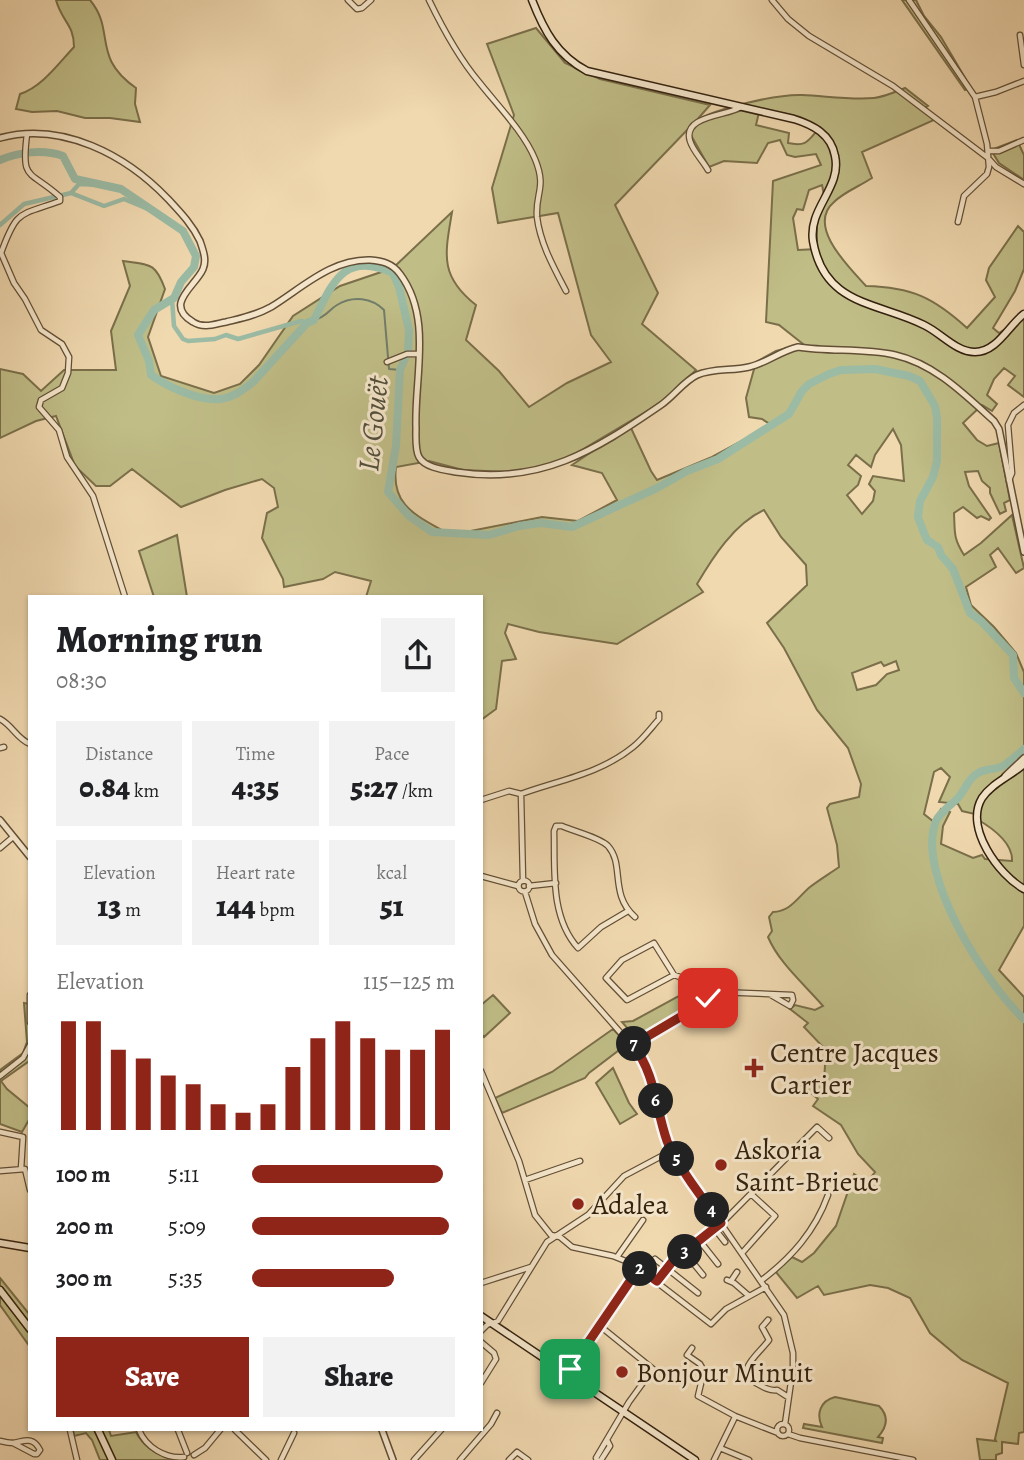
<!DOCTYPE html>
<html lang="en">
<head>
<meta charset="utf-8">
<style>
  :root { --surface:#fff; --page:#f2f2f2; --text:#202124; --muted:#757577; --accent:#8f2418 }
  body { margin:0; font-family:Alegreya,serif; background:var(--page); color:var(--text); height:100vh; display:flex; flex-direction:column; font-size:26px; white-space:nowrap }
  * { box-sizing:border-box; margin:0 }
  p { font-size:23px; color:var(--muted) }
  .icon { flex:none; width:38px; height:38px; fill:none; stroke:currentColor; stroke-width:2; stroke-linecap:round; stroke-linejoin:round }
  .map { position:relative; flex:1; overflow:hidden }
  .sheet { position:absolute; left:28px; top:595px; width:455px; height:836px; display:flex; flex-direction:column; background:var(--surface); border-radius:0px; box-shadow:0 2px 5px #0004 }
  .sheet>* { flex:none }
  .pin { position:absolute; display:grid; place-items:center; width:60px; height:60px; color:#fff; margin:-30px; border-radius:14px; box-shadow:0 4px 10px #0006 }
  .km { position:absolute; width:35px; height:35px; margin:-18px; border-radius:50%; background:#222; color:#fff; font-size:19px; line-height:35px; text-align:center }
  .round { display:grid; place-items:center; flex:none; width:74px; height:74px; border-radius:0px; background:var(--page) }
  .head { display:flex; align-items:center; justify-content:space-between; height:119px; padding:0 28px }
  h1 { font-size:38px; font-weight:800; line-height:52px }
  .figures { display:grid; grid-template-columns:repeat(3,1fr); gap:10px; height:119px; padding:7px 28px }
  .figures div { display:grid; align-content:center; border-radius:0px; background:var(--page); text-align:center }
  .figures b { font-size:30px; font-weight:800 }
  .figures small { font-size:19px; font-weight:400 }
  .figures p { font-size:19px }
  .chart { height:196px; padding:14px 28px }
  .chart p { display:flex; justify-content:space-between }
  .chart svg { width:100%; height:126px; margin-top:7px; stroke:var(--accent); stroke-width:6 }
  .button { display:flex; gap:14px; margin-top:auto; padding:14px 28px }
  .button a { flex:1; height:80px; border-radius:0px; background:var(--accent); color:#fff; font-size:28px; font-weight:800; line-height:80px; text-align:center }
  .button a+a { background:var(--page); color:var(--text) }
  ul { padding:0 28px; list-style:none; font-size:23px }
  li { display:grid; grid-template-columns:112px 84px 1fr; align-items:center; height:52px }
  li i { height:18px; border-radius:9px; background:var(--accent) }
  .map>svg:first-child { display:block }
  .green { fill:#c0bd87; stroke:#7a6f4a; stroke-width:2; fill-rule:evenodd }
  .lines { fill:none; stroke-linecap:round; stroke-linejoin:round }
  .stream { stroke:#717d69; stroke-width:2 }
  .canal { stroke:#9bbba5; stroke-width:4.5 }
  .river { stroke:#9bbba5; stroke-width:8 }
  .minor-tunnel { stroke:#cab38f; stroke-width:4.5; stroke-dasharray:4.5 2; stroke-linecap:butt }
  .minor-casing { stroke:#624f36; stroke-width:7 }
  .tertiary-casing { stroke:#624f36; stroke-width:8 }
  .secondary-casing { stroke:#33210e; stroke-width:9 }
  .minor { stroke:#f5e6cb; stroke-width:4.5 }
  .tertiary { stroke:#f5e6cb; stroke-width:5 }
  .secondary { stroke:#f5e6cb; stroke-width:6 }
  .route-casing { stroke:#fff; stroke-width:14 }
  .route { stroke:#8f2418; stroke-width:9 }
  .poi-dot { fill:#8f2418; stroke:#f5e6cb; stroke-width:2.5 }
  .labels { text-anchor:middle; stroke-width:6; stroke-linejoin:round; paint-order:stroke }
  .poi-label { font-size:28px; fill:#33210e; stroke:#f5e6cb; text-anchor:start }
  .water-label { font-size:30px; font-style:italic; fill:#524f3b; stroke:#f5e6cb }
</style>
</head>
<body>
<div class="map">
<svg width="1024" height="1460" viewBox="0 0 1024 1460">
  <rect width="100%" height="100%" fill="#f0d8af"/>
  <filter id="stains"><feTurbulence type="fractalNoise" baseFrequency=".00286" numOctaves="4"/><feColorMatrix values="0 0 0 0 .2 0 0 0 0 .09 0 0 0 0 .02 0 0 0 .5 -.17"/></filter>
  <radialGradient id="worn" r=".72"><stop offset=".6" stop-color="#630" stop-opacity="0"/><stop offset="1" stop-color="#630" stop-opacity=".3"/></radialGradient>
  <path class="green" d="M56,0H90C116,31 91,57 136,88L135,104L140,122L110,118H85L57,111L32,112L16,109L20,94C42,87 58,64 74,47C74,24 62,22 56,0Z
    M902,0H916L924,16L941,37L971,88L965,90Z
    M536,28L565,63L600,79L710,105L696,121C716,108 778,94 802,95C826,96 850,100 874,98C884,97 895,92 905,88L928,106L923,109L934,120L862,152L872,178C860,186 844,192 834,202C806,226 849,267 866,286C912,287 934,298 967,328L995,297L986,280L989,268L1018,226L1024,232V269L1015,291L993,328L999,333L1024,317V397L1008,385L1015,376L1004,368L994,379L987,395L997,404L992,411L982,405L963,423L977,440L987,446L999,443L1010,500L1004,503L1006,511L1000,514L990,493V488L982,481L978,471L965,472L969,486L991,518L989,520L981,516L977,518L963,507L954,513C955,532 953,538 964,555L981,543L1012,515L1024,568L1016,573L998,548L990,555L996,567L966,587L971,605L994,627L1016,653L1024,672V926L999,970L1024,997V1432L1019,1433L1018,1444L1002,1442V1453L996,1455V1460H980L977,1439L996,1441L995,1439L1008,1383L962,1360L930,1333L910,1298L888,1288L870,1285L824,1295L818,1286L797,1298L775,1271L792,1257L802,1262L814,1253L836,1226L854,1174L867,1182L875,1172L858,1154L841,1125L813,1106L818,1099L801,1085L824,1081L826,1050L804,1027L808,1023L790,1009L795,1005L815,1010L823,1006C804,984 779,963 768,937L772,931L769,917L773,912C790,912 798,897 810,887C819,880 829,874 839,867L837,845L827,808L830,804L859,797L861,784L848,748L817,710L784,648L767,623L807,585L806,565L781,537L764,510C734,524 713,557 697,584L703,592L617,644L539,632L508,624L505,633L516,659L502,661L496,709L481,720V597H366L371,581L335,572L323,579L284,587L283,579L262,538L267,513L278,507L274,488L262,479L225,490L181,507L132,469L110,486H96L75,466L56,416L36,421L0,438V369L23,374L41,391L64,370H116L111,331L130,286L123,261C150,265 155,262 165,289L148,337L161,376L214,393L240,384L259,365L293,316L340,286L393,268L452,212C445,254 439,276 476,305L466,340L499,371L529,407L567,383L611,362L591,335L558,213L498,223L492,188L514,115L487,44ZM760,108L800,117L820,127C808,141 807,147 788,143L789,133L756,125ZM690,127L688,130L709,167L724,161L757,163L768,143L780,140L787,155L795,157L816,154L821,165L773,181L766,322L779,325L803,344L776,351L756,362L746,398L749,417L762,419L771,425L712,457L657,480L651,471L631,428L624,430L572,465L602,473L617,500L578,521L542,517L450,535C419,516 391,508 396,467L429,461L463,470L513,472L558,464L664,401L696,370L642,324L658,293L615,205ZM822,185L825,200L817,220V249L798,250L793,218L797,209L803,210L809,190ZM893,429L901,445L904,481L873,476L869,484L875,491L873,501L862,514L847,495L858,485L861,476L848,465L856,455L871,467L875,455ZM896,661L899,670L887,674L876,685L857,690L852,673L881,662L884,666ZM941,768L950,777L939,802L958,804L962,811L975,814V818C991,827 1013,842 1012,861L985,859L982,855L973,858L941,844L943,826L950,812L941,809L934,822L924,814L934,772Z
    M1017,140L1024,155V180L999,163L991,150Z
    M177,535L187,597H154L139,551Z
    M686,992L689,997V1008L635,1037L622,1022L633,1021Z
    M493,995L510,1013L484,1037L481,1034V1005Z
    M24,1003L30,1004V1063L28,1062L1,1081L7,1089L30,1108V1118L22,1132L0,1124V1070L23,1053L27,1042Z
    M613,1029L627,1044L589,1073L585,1078L502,1113L495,1098L552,1072Z
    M613,1068L629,1103L637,1114L620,1124L596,1083Z
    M0,1278L30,1315V1347L0,1305Z
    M835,1397L879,1406C889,1416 887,1427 878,1437L883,1438L882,1443L803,1428L804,1424L822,1427C816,1414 820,1401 835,1397Z
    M73,1430H109L111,1436L136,1432C144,1448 159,1456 176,1460H100L92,1440L86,1433L74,1436Z"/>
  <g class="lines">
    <path class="stream" d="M314,320C328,316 327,311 337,305C353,295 372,298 384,310L389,369L400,370"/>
    <path class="canal" d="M71,193L104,206L124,199L148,209
      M0,225L24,204L71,193L79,184L102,185
      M172,299L174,326L183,339L188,341L215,339L226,335L238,339L301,321L307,323"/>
    <path class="river" d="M0,160C19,152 43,149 63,156L75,179L121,189L183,231L196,256L194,267L181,282L174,298L154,310L138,335L149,361L151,375C168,387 198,401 220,399C232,398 245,389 254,381L307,323L314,320C333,282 344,251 393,273L399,287L409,330L408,352L400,370L396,446L388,492L409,516L432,532L489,535L519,526L541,523L572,527L657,488L687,471L718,459L789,414L802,391L809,384L829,374L841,370L875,369L909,376L920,381L935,406L937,418V461L933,477L920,501L918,517L922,528L927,540L938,547L941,555L953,569L970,613L981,621L1013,655L1014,678L1024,693
      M1024,749C1018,754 1010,762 1003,766C993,771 984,767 974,776C967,782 964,791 958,798C951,805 940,812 936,821C915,874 986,984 1024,1019"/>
    <path class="minor-tunnel" d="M768,1320L774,1317"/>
    <g class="minor-casing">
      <path id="minor" d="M348,0L357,9L362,8L371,0
        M429,0C443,29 458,57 479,82C497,105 524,132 535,159C547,188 535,193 537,217C540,243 554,268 566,291
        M772,0L788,19L809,36L893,86L988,158L996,167L1024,184
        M909,0L975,97L987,144L989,167L987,174L964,196L958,222
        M1020,35L1024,65
        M975,97L996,92L1024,81
        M27,134C21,182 29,169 60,197V201C19,216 17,209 1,253L14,283L25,299L41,330L62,344L69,357L68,373L62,388L41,400L39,407L59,430L67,457L93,496L125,597
        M988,151H999L1024,140
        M708,170C703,161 693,151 690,141C682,115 728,116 741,107
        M387,362L407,354H418
        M1009,480L1012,473L1008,425L1014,413L1024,405
        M0,719C12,725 17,739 30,744
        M0,748L4,747
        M521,794C559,780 600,774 633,747C643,739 651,728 659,719V714
        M521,794L523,881
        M481,800L509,791L521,794
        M0,848L13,837
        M481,876L518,886
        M518.5 886a5.5 5.5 0 1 1 11 0a5.5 5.5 0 1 1-11 0Z
        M529,886L556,883
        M525,892L535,924L552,955L642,1057L653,1081L658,1112L671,1151L784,1315L793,1353V1368L785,1424
        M628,911L601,927L578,948C550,917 555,870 554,831L556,826H562C573,831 601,838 608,846C625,865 609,894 635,917
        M674,975L654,943L622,960L606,978L627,1000L674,975L680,977L697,1006
        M30,995V1022
        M633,1045L718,992L792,995L793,1000L790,1006L771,995
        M481,1071L519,1161L535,1215L551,1235L560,1237L572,1247L613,1256L633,1264L711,1324L726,1309L766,1287
        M0,1076L23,1058L30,1045
        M0,1132L23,1137L21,1169
        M0,1171L25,1169L30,1190
        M525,1180L580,1161
        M714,1228L725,1242
        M699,1240L718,1264
        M684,1252L703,1275
        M743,1252L775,1216L751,1194
        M617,1257L643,1220
        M655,1259L698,1293
        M727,1280L734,1283L749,1296
        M762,1280C792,1257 815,1231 828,1195
        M657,1281L672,1262L724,1221L817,1127L829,1138
        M731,1281L737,1272
        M481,1283L531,1267
        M768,1320L762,1327L769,1340C759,1354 733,1371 756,1383C763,1387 769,1391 777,1390L788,1397
        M481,1331L487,1325L498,1321L547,1242L588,1215L624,1176L671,1151
        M481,1342L494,1353L496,1359L481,1383
        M692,1348L687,1355L700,1364L704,1371L698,1396L735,1416L778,1433
        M568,1373L639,1268
        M777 1430a6 6 0 1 1 12 0a6 6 0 1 1-12 0Z
        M70,1430L77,1460
        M139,1430C146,1447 165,1459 184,1457
        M178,1430L187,1453
        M235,1430L266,1460
        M788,1434L800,1438L913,1460
        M0,1441C4,1442 9,1443 13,1443C25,1441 33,1436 40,1450L37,1454H34L13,1443
        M720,1448L749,1460
        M194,1455L205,1448L220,1430
        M281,1460L294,1433
        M414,1460L441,1430
        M460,1460L491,1424L497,1413
        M509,1460L517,1452L528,1460
        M597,1460L596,1458L629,1402L653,1369L600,1326
        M601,1460L610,1446L607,1440
        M714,1460L735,1417"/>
    </g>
    <g class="tertiary-casing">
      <path id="tertiary" d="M0,138C62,121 126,155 168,199C180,212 192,224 200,241C203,250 207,260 203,269C196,286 163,304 193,322C204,329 215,324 226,322C242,318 257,315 271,307C302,288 331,259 370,260C382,261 392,263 400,274C433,318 414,378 416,428C416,437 415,450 419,457C425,468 445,470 456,472C541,485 594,451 661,405C674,396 684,381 697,375C713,368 733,371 749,367C767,363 780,351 798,347C830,352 864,348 895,355C935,364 965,395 994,421L999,429L1024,552
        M1005,776L1024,758
        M0,820L30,857
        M382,1430L393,1460"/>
    </g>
    <g class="secondary-casing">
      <path id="secondary" d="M532,0C544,31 557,55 587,71L794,119C813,125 831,134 835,156C842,188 808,208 813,241C824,306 878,302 924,325C941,333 956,352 975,352C997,352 1009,325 1024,314
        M1024,764C1011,776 992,783 982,798C964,828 999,875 1024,889
        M0,1243L30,1248
        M0,1290L30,1329
        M481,1316L695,1460
        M98,1430L112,1460"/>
    </g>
    <use href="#minor" class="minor"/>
    <use href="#tertiary" class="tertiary"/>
    <use href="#secondary" class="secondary"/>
  </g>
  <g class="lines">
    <g class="route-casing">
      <path id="route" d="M570,1369L639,1268L657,1281L672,1262L721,1223C706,1204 675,1162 667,1141C655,1107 656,1075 633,1045L692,1010L708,998"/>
    </g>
    <use href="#route" class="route"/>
  </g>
  <g class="poi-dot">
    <path d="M750.5 1057.5h7v7h7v7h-7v7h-7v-7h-7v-7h7z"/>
    <circle cx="721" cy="1165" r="7"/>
    <circle cx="578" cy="1204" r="7"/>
    <circle cx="622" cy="1372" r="7"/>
  </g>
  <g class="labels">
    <g class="poi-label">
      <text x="770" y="1062">Centre Jacques<tspan x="770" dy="32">Cartier</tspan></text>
      <text x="735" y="1159">Askoria<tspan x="735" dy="32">Saint-Brieuc</tspan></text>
      <text x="592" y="1214">Adalea</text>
      <text x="636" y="1382">Bonjour Minuit</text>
    </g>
    <g class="water-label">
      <text transform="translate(373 424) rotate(-84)" y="10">Le Gouët</text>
    </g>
  </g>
  <rect width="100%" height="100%" filter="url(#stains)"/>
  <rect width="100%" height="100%" fill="url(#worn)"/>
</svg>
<div class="pin" style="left:570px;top:1369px;background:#1e9e55"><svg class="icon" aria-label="arrive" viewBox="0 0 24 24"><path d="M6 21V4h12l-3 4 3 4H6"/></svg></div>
<div class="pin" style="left:708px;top:998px;background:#d93025"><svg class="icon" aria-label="check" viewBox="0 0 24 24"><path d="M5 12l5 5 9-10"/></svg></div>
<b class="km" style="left:640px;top:1269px">2</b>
<b class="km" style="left:685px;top:1252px">3</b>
<b class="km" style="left:712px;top:1210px">4</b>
<b class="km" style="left:677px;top:1159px">5</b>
<b class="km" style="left:656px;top:1101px">6</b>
<b class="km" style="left:634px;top:1044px">7</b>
<section class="sheet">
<div class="head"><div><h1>Morning run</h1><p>08:30</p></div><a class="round"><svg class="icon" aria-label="share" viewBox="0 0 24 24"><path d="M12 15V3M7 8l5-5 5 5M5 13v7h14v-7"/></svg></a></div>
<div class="figures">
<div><p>Distance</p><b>0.84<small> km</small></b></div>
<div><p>Time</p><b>4:35</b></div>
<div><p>Pace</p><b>5:27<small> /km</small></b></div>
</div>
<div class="figures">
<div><p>Elevation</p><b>13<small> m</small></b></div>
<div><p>Heart rate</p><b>144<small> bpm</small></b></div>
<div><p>kcal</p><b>51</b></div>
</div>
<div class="chart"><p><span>Elevation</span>115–125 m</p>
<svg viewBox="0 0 160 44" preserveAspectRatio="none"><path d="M5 44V6M15 44V6M25 44V16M35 44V19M45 44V25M55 44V28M65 44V35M75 44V38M85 44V35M95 44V22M105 44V12M115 44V6M125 44V12M135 44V16M145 44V16M155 44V9"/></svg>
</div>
<ul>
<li><b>100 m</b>5:11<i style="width:94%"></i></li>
<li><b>200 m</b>5:09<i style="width:97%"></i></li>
<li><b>300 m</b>5:35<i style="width:70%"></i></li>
</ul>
<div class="button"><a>Save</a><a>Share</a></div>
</section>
</div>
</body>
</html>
